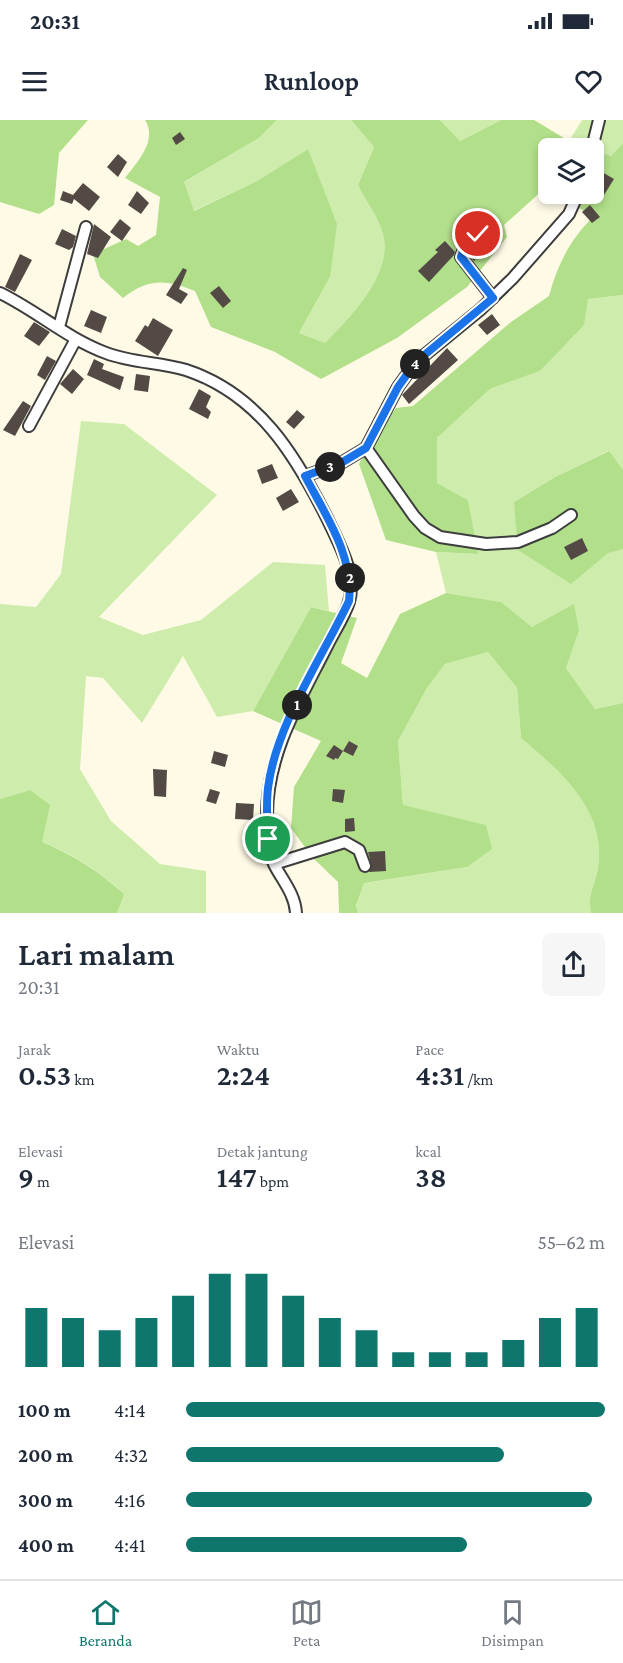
<!DOCTYPE html>
<html lang="id">
<head>
<meta charset="utf-8">
<style>
  :root { --surface:#fff; --page:#f6f6f7; --text:#1f2937; --muted:#747a83; --line:#e0e1e3; --accent:#0f766e }
  body { margin:0; font-family:"Crimson Pro",serif; background:var(--page); color:var(--text); height:100vh; display:flex; flex-direction:column; font-size:22px; white-space:nowrap }
  * { box-sizing:border-box; margin:0 }
  p { font-size:20px; color:var(--muted) }
  .icon { flex:none; width:33px; height:33px; fill:none; stroke:currentColor; stroke-width:2; stroke-linecap:round; stroke-linejoin:round }
  .map { position:relative; height:793px; overflow:hidden }
  .details { display:flex; flex-direction:column; background:var(--surface); flex:1 }
  .details>* { flex:none }
  .fabs { position:absolute; left:538px; top:18px; display:grid; gap:12px }
  .fabs a { display:grid; place-items:center; width:66px; height:66px; border-radius:9px; background:var(--surface); box-shadow:0 3px 9px #0003; font-size:30px }
  .pin { position:absolute; display:grid; place-items:center; width:51px; height:51px; color:#fff; margin:-26px; border:3px solid #fff; border-radius:50%; box-shadow:0 2px 6px #0007 }
  .km { position:absolute; width:30px; height:30px; margin:-15px; border-radius:50%; background:#222; color:#fff; font-size:16px; line-height:30px; text-align:center }
  .round { display:grid; place-items:center; flex:none; width:63px; height:63px; border-radius:9px; background:var(--page) }
  .head { display:flex; align-items:center; justify-content:space-between; height:102px; padding:0 18px }
  h1 { font-size:33px; font-weight:600; line-height:45px }
  .metrics { display:grid; grid-template-columns:repeat(3,1fr); gap:9px; height:102px; padding:6px 18px }
  .metrics div { display:grid; align-content:center }
  .metrics b { font-size:30px; font-weight:600 }
  .metrics small { font-size:16px; font-weight:400 }
  .metrics p { font-size:16px }
  .chart { height:168px; padding:12px 18px }
  .chart p { display:flex; justify-content:space-between }
  .chart svg { width:100%; height:108px; margin-top:6px; stroke:var(--accent); stroke-width:6 }
  ul { padding:0 18px; list-style:none; font-size:20px }
  li { display:grid; grid-template-columns:96px 72px 1fr; align-items:center; height:45px }
  li i { height:15px; border-radius:8px; background:var(--accent) }
  .status { display:flex; justify-content:space-between; align-items:center; height:42px; padding:0 30px; background:var(--surface); direction:ltr }
  .status svg { height:16px; fill:currentColor }
  header { display:flex; justify-content:space-between; align-items:center; height:78px; padding:0 18px; background:var(--surface); font-size:27px; font-weight:600 }
  .tabs { display:flex; justify-content:space-around; align-items:center; height:84px; border-top:2px solid var(--line); background:var(--surface); font-size:16px; color:var(--muted) }
  .tabs a { display:grid; justify-items:center; gap:3px }
  .tabs .current { color:var(--accent) }
  .map>svg:first-child { display:block }
  .green { fill:#ceedac }
  .forest { fill:#b1df8a }
  .building { fill:#534a45 }
  .lines { fill:none; stroke-linecap:round; stroke-linejoin:round }
  .minor-casing { stroke:#3d3d3d; stroke-width:14 }
  .minor { stroke:#fff; stroke-width:10 }
  .route-casing { stroke:#fff; stroke-width:12 }
  .route { stroke:#1a73e8; stroke-width:8 }
</style>
</head>
<body>
<div class="status"><b>20:31</b><svg viewBox="0 0 49 12"><path d="M0 12V9h3v3zM5 12V6h3v6zM10 12V3h3v9zM15 12V0h3v12zM26 1h20v11H26zM47 4h2v5h-2z"/></svg></div>
<header><svg class="icon" aria-label="menu" viewBox="0 0 24 24"><path d="M4 6h16M4 12h16M4 18h16"/></svg>Runloop<svg class="icon" aria-label="heart" viewBox="0 0 24 24"><path d="M12 20l-8-8c-3-5 5-10 8-4 3-6 11-1 8 4z"/></svg></header>
<div class="map">
<svg width="623" height="793" viewBox="0 0 623 793">
  <rect width="100%" height="100%" fill="#fffae6"/>
  <path class="green" d="M277,0H351L374,27L358,65C365,80 377,95 382,111C396,152 350,197 325,223L299,213L330,157L308,29L257,61L193,91L183,63L259,18Z
    M440,0H501L460,21Z
    M582,0H623V23L611,36L569,21Z
    M623,175V350L608,331L555,357L514,382L608,432L623,429V583L595,589L566,548L579,511L532,507L500,482L446,473L436,432L477,434L468,380L437,363V318L490,269L540,251L583,205L588,179Z
    M81,301L124,304L217,375L99,497L143,515L201,500L273,442L325,445L329,491L311,487L253,591L217,597L183,536L142,603L103,558L86,556L80,649L111,701L160,744L206,751V793H117L123,773C98,751 74,734 42,722L30,670L0,679V484L36,487L61,454Z
    M488,532L517,568L521,618C560,651 607,689 598,748C595,766 587,773 591,793H358L356,787L364,763L467,747L403,685L398,621L427,568L445,544Z"/>
  <path class="forest" d="M0,0H88L59,33L54,85L39,94L0,82Z
    M145,0H277L259,18L184,62L194,91L257,61L308,29L337,104L330,157L299,213L325,223C350,197 396,152 382,111C377,95 365,80 358,65L374,27L351,0H440L460,21L501,0H534L569,21L590,28H549V72L544,69L504,105L507,117L467,167L397,218L321,259L275,232L211,207L195,171C166,159 148,158 123,178L100,157L93,134L126,119L138,126L156,115L160,77L125,58C137,42 158,21 145,0Z
    M623,23V175L588,179L584,205L540,251L490,269L437,318V363L468,380L478,434L436,432L386,420L359,344L376,313L396,288L413,286L511,202L549,176C557,145 571,118 594,96L552,74H594V30L611,36Z
    M609,331L623,350V429L608,433L571,464L518,430L514,382L555,357Z
    M446,473L501,482L532,507L574,484L579,511L566,548L595,589L623,583V793H591C587,773 595,766 598,748C607,690 560,651 521,618L517,568L488,532L445,544L427,568L398,621L403,685L486,705L492,729L467,747L364,763L356,786L358,793H339L338,762L313,738L291,708L294,667L321,621L253,591L311,487L357,498L341,543L367,558L400,494Z
    M30,670L50,685L42,722C74,735 98,751 124,774L117,793H0V679Z"/>
  <path class="building" d="M180,12L185,19L176,25L172,18Z
    M118,34L127,42L118,57L107,47Z
    M602,52L614,59L604,75L594,69Z
    M83,63L100,77L89,91L74,79L72,84L60,80L63,71L73,75Z
    M137,71L149,83L141,94L128,85Z
    M590,85L600,97L592,103L582,92Z
    M477,89L487,100L469,113L461,105Z
    M120,99L131,108L122,121L110,112Z
    M94,104L111,117L98,138L87,134Z
    M62,109L76,116L73,127L69,130L55,124Z
    M445,121L455,132L454,135L429,162L418,151L438,132L435,130Z
    M476,127L482,132L474,141L470,136Z
    M20,134L32,140L15,172L5,167Z
    M183,148L187,150L179,169L188,174L181,184L166,175Z
    M219,166L231,181L223,188L210,173Z
    M91,190L107,197L101,213L84,206Z
    M492,194L500,205L487,215L478,205Z
    M153,198L173,210L158,236L135,221L145,205L148,207Z
    M34,202L50,212L39,226L24,216Z
    M447,228L458,240L409,284L402,275Z
    M47,236L56,241L45,260L37,255Z
    M94,239L104,244L102,249L124,257L120,270L87,255Z
    M73,249L84,259L72,274L60,264Z
    M136,254L150,256L148,272L134,270Z
    M199,269L211,276L206,287L211,292L208,299L189,289Z
    M23,281L31,286L15,316L3,310Z
    M297,290L305,297L294,309L286,302Z
    M272,344L278,358L262,364L257,350Z
    M291,369L299,382L283,391L276,378Z
    M582,418L588,431L571,440L564,427Z
    M349,621L358,626L353,636L343,631Z
    M334,625L343,631L338,639L335,638L334,640L326,636Z
    M214,631L228,635L225,647L211,643Z
    M153,649L167,650L166,677L154,676Z
    M210,669L220,672L216,684L206,681Z
    M333,669L345,670L343,683L332,681Z
    M236,683L254,684L253,700L235,699Z
    M354,698L355,711L345,712V699Z
    M385,731L386,751L369,752L372,747L368,732Z"/>
  <g class="lines">
    <g class="minor-casing">
      <path id="minor" d="M592,28L599,0
        M478,114L464,129L461,137L493,178
        M0,173C37,191 68,219 106,233C132,243 160,242 186,250C259,274 296,336 328,400C339,424 357,454 349,482C344,497 334,512 327,526C300,580 267,633 267,695C267,711 267,729 274,744C282,760 295,774 296,793
        M59,207L86,107
        M29,306L76,219
        M366,328L414,396L425,408L440,417L486,424L518,422L552,408L571,395
        M305,356L341,343L366,328L398,267L416,242L481,189L513,158L569,94L578,74
        M274,744L345,722L359,730L365,746"/>
    </g>
    <use href="#minor" class="minor"/>
  </g>
  <g class="lines">
    <g class="route-casing">
      <path id="route" d="M268,719C267,702 266,685 268,668C276,604 322,538 349,481C354,436 325,394 305,356L341,343L366,328L398,267L416,242L493,178L461,137L464,129L478,114"/>
    </g>
    <use href="#route" class="route"/>
  </g>
</svg>
<div class="fabs">
<a><svg class="icon" aria-label="layers" viewBox="0 0 24 24"><path d="M12 4l9 5-9 5-9-5zM3 14l9 5 9-5"/></svg></a>
</div>
<div class="pin" style="left:268px;top:719px;background:#1e9e55"><svg class="icon" aria-label="arrive" viewBox="0 0 24 24"><path d="M6 21V4h12l-3 4 3 4H6"/></svg></div>
<div class="pin" style="left:478px;top:114px;background:#d93025"><svg class="icon" aria-label="check" viewBox="0 0 24 24"><path d="M5 12l5 5 9-10"/></svg></div>
<b class="km" style="left:297px;top:585px">1</b>
<b class="km" style="left:350px;top:458px">2</b>
<b class="km" style="left:330px;top:347px">3</b>
<b class="km" style="left:415px;top:244px">4</b>
</div>
<section class="details">
<div class="head"><div><h1>Lari malam</h1><p>20:31</p></div><a class="round"><svg class="icon" aria-label="share" viewBox="0 0 24 24"><path d="M12 15V3M7 8l5-5 5 5M5 13v7h14v-7"/></svg></a></div>
<div class="metrics">
<div><p>Jarak</p><b>0.53<small> km</small></b></div>
<div><p>Waktu</p><b>2:24</b></div>
<div><p>Pace</p><b>4:31<small> /km</small></b></div>
</div>
<div class="metrics">
<div><p>Elevasi</p><b>9<small> m</small></b></div>
<div><p>Detak jantung</p><b>147<small> bpm</small></b></div>
<div><p>kcal</p><b>38</b></div>
</div>
<div class="chart"><p><span>Elevasi</span>55–62 m</p>
<svg viewBox="0 0 160 44" preserveAspectRatio="none"><path d="M5 44V20M15 44V24M25 44V29M35 44V24M45 44V15M55 44V6M65 44V6M75 44V15M85 44V24M95 44V29M105 44V38M115 44V38M125 44V38M135 44V33M145 44V24M155 44V20"/></svg>
</div>
<ul>
<li><b>100 m</b>4:14<i style="width:100%"></i></li>
<li><b>200 m</b>4:32<i style="width:76%"></i></li>
<li><b>300 m</b>4:16<i style="width:97%"></i></li>
<li><b>400 m</b>4:41<i style="width:67%"></i></li>
</ul>
</section>
<nav class="tabs">
<a class="current"><svg class="icon" aria-label="home" viewBox="0 0 24 24"><path d="M3 11l9-7 9 7M6 9v11h12V9"/></svg>Beranda</a>
<a><svg class="icon" aria-label="map" viewBox="0 0 24 24"><path d="M3 6l6-2 6 2 6-2v14l-6 2-6-2-6 2zM9 4v14M15 6v14"/></svg>Peta</a>
<a><svg class="icon" aria-label="saved" viewBox="0 0 24 24"><path d="M7 4h10v16l-5-4-5 4z"/></svg>Disimpan</a>
</nav>
</body>
</html>
